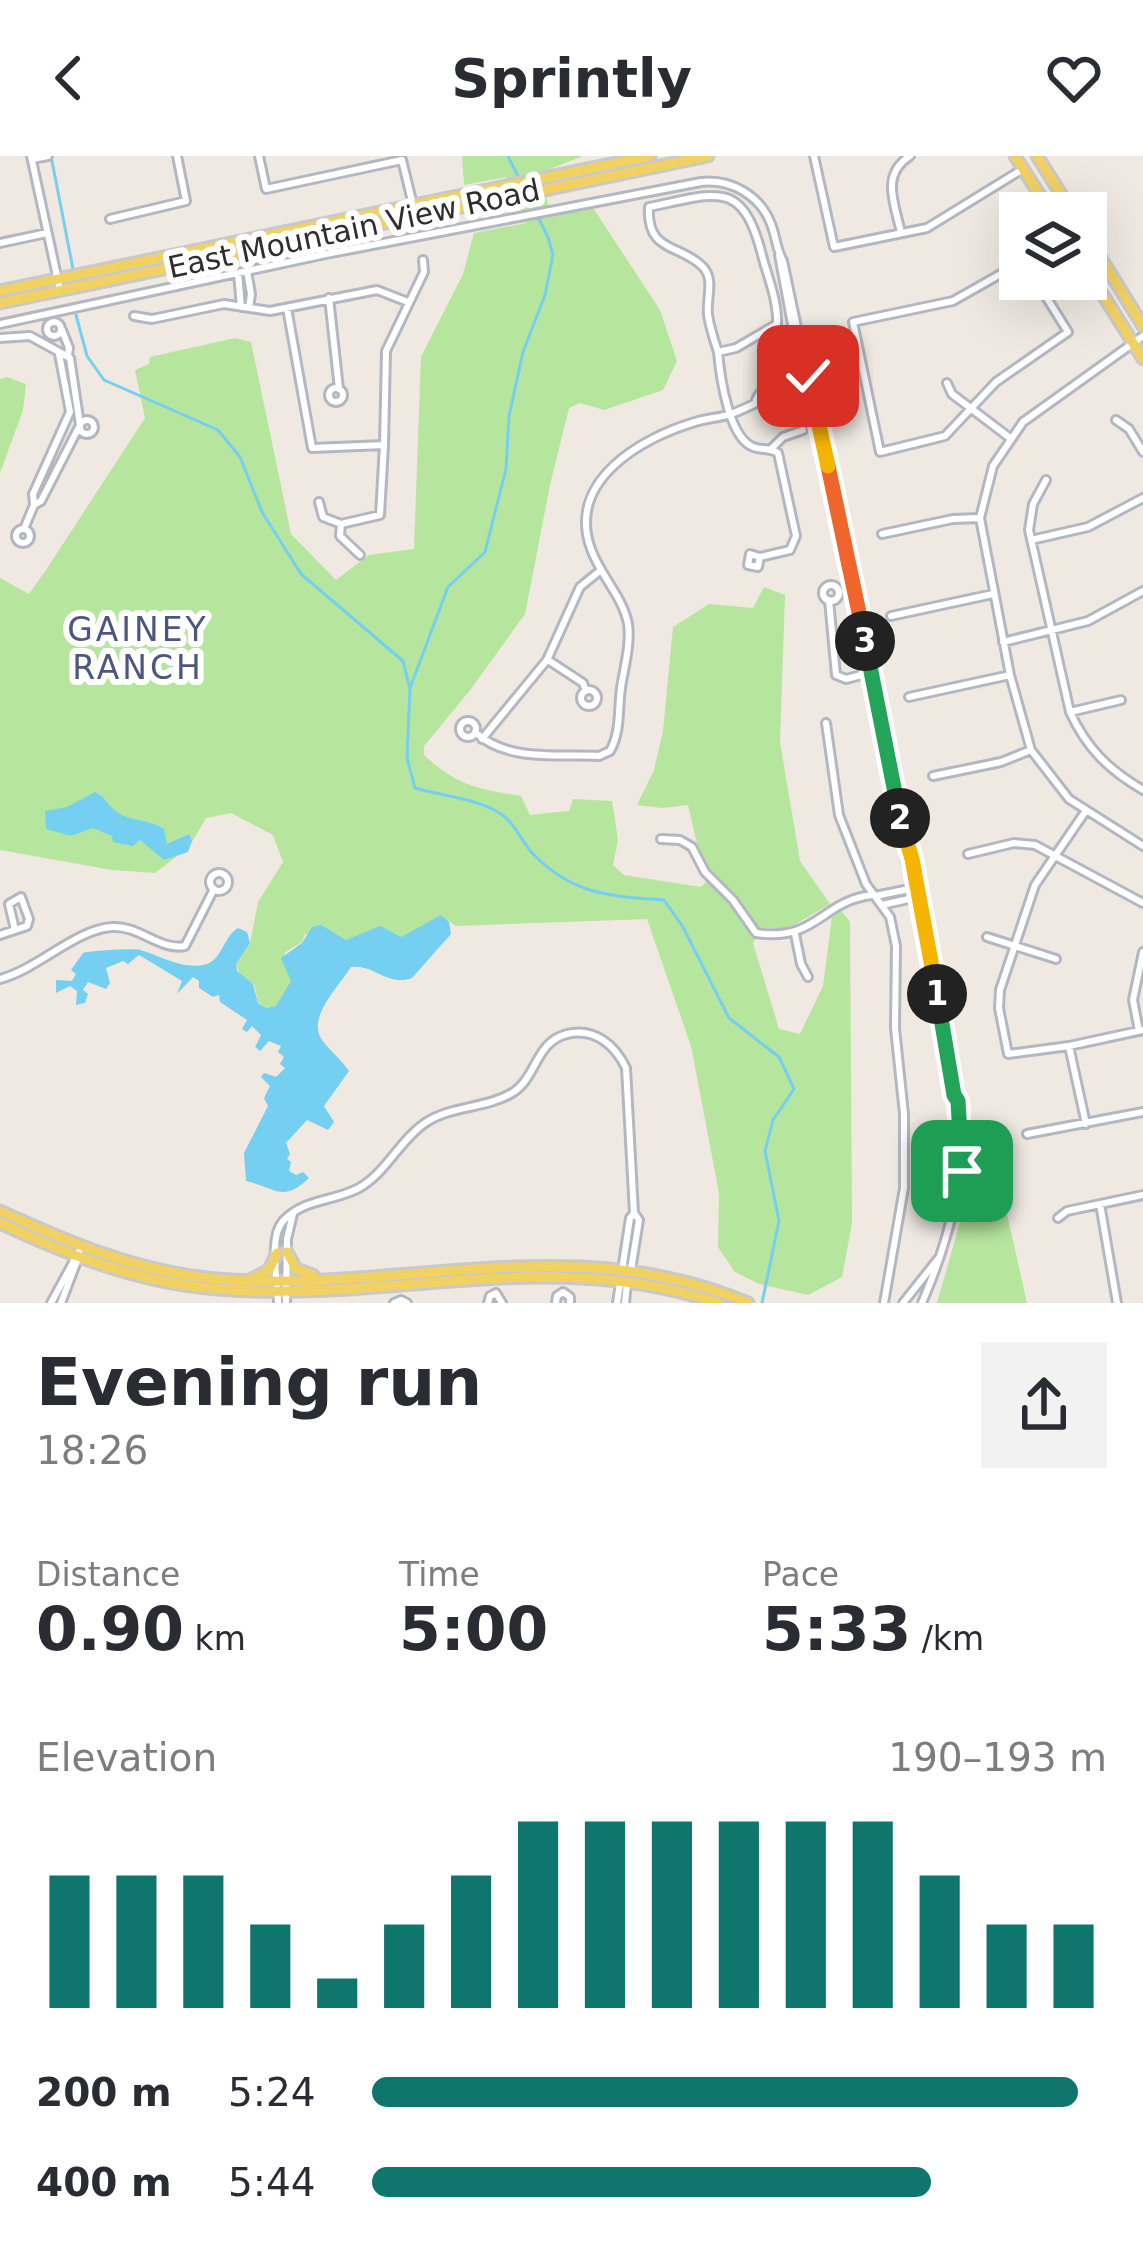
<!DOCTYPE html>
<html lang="en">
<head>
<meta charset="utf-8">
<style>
  :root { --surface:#fff; --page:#f2f2f3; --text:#2b2b33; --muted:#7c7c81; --accent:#0f766e }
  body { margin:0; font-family:"DejaVu Sans",sans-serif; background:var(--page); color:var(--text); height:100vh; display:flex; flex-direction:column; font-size:45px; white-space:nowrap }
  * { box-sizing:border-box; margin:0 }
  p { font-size:39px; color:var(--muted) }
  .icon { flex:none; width:66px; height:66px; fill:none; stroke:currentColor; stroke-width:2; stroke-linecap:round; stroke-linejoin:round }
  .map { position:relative; height:1147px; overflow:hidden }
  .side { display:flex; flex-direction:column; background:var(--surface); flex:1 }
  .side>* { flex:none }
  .tools { position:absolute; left:999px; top:36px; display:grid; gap:24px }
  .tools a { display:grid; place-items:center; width:108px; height:108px; border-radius:0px; background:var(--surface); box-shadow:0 12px 48px #0002; font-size:60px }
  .pin { position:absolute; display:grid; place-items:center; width:102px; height:102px; color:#fff; margin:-51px; border-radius:24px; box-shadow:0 6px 18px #0006 }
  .km { position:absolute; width:60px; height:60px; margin:-30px; border-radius:50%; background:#222; color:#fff; font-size:33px; line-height:60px; text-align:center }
  .round { display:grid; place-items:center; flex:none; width:126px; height:126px; border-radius:0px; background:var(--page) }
  .summary { display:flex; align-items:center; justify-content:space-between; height:204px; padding:0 36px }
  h1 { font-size:66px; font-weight:600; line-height:90px }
  .metrics { display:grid; grid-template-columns:repeat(3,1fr); gap:18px; height:204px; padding:12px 36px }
  .metrics div { display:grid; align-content:center }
  .metrics b { font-size:60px; font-weight:600 }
  .metrics small { font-size:33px; font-weight:400 }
  .metrics p { font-size:33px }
  .chart { height:336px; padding:24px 36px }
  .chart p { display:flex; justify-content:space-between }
  .chart svg { width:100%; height:216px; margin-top:12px; stroke:var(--accent); stroke-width:6 }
  ul { padding:0 36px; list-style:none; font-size:39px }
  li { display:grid; grid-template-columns:192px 144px 1fr; align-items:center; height:90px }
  li i { height:30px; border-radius:15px; background:var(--accent) }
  header { display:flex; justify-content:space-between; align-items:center; height:156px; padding:0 36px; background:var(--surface); font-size:54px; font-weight:600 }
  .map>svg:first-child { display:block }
  .green { fill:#b6e59e }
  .water { fill:#75cff0 }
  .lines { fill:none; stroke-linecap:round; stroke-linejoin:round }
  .stream { stroke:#75cff0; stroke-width:3 }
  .minor-casing { stroke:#b4b7c1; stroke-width:12 }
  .major-casing { stroke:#c9c9c9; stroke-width:15 }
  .minor { stroke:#fff; stroke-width:6 }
  .major { stroke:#f2d163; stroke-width:9 }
  .split-1-casing { stroke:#fff; stroke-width:24 }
  .split-2-casing { stroke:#fff; stroke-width:24 }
  .split-3-casing { stroke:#fff; stroke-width:24 }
  .split-4-casing { stroke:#fff; stroke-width:24 }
  .split-5-casing { stroke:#fff; stroke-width:24 }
  .split-1 { stroke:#22a559; stroke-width:15 }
  .split-2 { stroke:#f5b400; stroke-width:15 }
  .split-3 { stroke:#22a559; stroke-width:15 }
  .split-4 { stroke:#f0652b; stroke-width:15 }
  .split-5 { stroke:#f5b400; stroke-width:15 }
  .labels { text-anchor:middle; stroke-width:12; stroke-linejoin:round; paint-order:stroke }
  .street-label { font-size:30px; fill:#2e2e2e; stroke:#fff }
  .neighbourhood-label { font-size:33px; letter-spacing:3px; fill:#4d5680; stroke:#fff }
</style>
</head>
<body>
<header><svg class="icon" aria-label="back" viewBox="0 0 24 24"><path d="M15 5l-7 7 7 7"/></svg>Sprintly<svg class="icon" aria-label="heart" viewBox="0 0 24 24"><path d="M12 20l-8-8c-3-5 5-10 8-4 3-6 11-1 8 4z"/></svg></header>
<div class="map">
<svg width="1143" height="1147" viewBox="0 0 1143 1147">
  <rect width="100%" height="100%" fill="#efe9e1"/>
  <path class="green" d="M462,0H583L539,17L552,61L593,52L660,154L677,205L663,234L604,254L580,247L569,252L550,329L525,458L471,533L424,590V599C457,630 478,633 521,640L530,659L569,655L573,643L612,645L618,684L613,709L624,719L701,731L706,726L688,649L662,652L637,649L654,614L663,575L673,471L709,448L753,452L764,431L785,439L780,586L800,705L830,748L789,772H762L753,787L779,873L800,878L823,830L832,760L840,753L850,766L852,1067L842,1121L808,1139L759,1128L735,1116L718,1091L719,1037L691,890L647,763L456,770L441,760L401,782L392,778L346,784L305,778L302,786L284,797L292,825L277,850L266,852L258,846L254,828L240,820L236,808L250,787L258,746L283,706L273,679L231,657L206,662L189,691L155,717L112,714L0,694V422L29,438L46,414L145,262L135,214L149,208L150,201L235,182L251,186L291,378L336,424L369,399L414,393L421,201L463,118L474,77L526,67L506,21L464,29Z
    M7,221L26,228L23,254L0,317V223Z
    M1004,1045L1027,1147H937L963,1056Z"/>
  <path class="water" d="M95,636C106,641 107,649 117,656C130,666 150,663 164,673L167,688L189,678L192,685L188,696L164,704L140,684L133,690L113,686L112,680L93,672L71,680L46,673L45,655L67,651Z
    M441,759L449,766L451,778L412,822C388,831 374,808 351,811C340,829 306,862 322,884C330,895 341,903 349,915L324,950L334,966L328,974L307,964L286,987L290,998L287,1003L291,1006L289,1015L296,1019L303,1016L309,1022C283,1047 276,1032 246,1025L244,997L268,950L264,942L270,930L261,921L264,917L276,921L285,912L280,908L284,901L278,896L281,890L269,885L260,895L255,891L261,879L252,870L247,876L242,873L247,864L220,846L219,839L213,841L199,832V825L193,821L177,838L182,825L139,799L128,808L123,805L106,812L110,827L106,833L88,826L83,834L88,838L85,847L76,849L77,835L70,830L56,837V824L72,825L76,818L71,814L83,797C89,795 134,792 140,794C162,800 183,815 207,808C222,803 224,780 238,772L247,776L250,787L236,808L237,815L253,828L258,847L266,852L276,850L291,825L281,802L302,787L312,771L321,769L346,784L380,770L401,781Z"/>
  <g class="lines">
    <path class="stream" d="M51,0L73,113
      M76,159L87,200L104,224L218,274L240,301L262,356L301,418L403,505L410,533L407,602L415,632C441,640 484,643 505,661C517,671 523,688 534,699C574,739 609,740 664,744L683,771L729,862L779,901L794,933L773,964L765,995L779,1065L762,1147
      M410,532L448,431L485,396L506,313L509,260L523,196L545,139L553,99L548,81L508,0"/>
    <g class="minor-casing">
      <path id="minor" d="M31,0L60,134
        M259,0L266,33L402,4
        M814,0L834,91L927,72L1023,13
        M32,3L48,0
        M402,4L413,49
        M110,63L186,45L177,0
        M901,77C895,48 880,19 910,0
        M0,87L47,77
        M779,99L802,222L835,356
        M1020,107L953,145L853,166L880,296L945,280L996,226L1068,176L1035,123
        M247,115L251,138L249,152
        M238,117L241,151
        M329,142L339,233
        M287,152L312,292L384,289L380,359L341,368
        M134,160L152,163L224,148L270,155L377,134L408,146
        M47 173a7 7 0 1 1 14 0a7 7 0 1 1-14 0Z
        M0,168L326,98L701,26C731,23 760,39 771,68C776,80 776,93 783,105L906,688L912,703L947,903L958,945
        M62,174L69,192L68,199
        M1143,180L1023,266L993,310L980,362L1010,519L1031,594L1069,643L1143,690
        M0,182L30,180L70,202L80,269L41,345L34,349
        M718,196C714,184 710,172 708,159C706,143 715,124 703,111C681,88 646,97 649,51C719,37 743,22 763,103C769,124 778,147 777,168L736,192L718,196C720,219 728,278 751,290C760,295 769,291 778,297L796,380L790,394L760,401L750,398L748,409L758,411L760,401
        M947,227L952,238L1010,282
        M329 239a7 7 0 1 1 14 0a7 7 0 1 1-14 0Z
        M756,244C762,229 781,222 796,218L802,222
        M80 271a7 7 0 1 1 14 0a7 7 0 1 1-14 0Z
        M1116,264L1129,273L1143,296
        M384,289L386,195L424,116L423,104
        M772,292L783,281L803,274
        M1046,324L1033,348L1029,374L1070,556C1087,593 1109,614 1143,634
        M319,346L323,361L341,368L340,380L360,399
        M16 380a7 7 0 1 1 14 0a7 7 0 1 1-14 0Z
        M24,373L34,349L33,338L70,256L59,198
        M882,378L953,363L980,362
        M1031,384L1088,371L1143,342
        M846,407L844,415L867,514
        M823 437a8 8 0 1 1 16 0a8 8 0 1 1-16 0Z
        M829,444L836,519L846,523L869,517
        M891,460L993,438
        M1003,486L1088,465L1143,435
        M548,504L583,527L586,535
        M581 542a8 8 0 1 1 16 0a8 8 0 1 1-16 0Z
        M909,541L1010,519
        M1070,556L1121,544
        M460 573a8 8 0 1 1 16 0a8 8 0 1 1-16 0Z
        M826,567L839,659L866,728L890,761L896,790L895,872L904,958V1032L884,1147
        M475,576C507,606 557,598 599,600L610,595C621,576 618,553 621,532C624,512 631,488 628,468C623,441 600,419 591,393C566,325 641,282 695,266C707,262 719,262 731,258C754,250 774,236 798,228L802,222
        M482,583L547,504L580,431L601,414
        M933,620L1001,606L1031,594
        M1085,656L1035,729L1000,834L999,852L1008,898L1069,890L1143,874
        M661,683L680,684L692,691L705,716L733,744L756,777C817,786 821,745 872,739
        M906,688L904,697L924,784
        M968,698L1014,687L1035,689L1143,747
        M210 726a9 9 0 1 1 18 0a9 9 0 1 1-18 0Z
        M875,740L914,732
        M882,749L913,742
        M795,778L801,808L808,821
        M0,779L27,770L29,763L21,741L9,748L15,774
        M987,781L1056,803
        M0,823C38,813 76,773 112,771C139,769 160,795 185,790L214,733
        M1139,875L1133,844L1143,796
        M1069,890L1086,968
        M1027,978L1143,956
        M1100,1048L1117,1147
        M1058,1062L1067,1055L1143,1039
        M622,1114L630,1062L634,1057
        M51,1147L81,1092
        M61,1147L77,1105
        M278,1147C278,1125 268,1082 283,1065C305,1042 333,1046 359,1032C386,1017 399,985 425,967C452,949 485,953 512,937C537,922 535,886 567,878C594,871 615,889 626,912L634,1057L639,1064L631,1114
        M286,1147L287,1083L293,1058
        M394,1147L401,1144L407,1147
        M488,1147L490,1140L496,1137L502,1147
        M556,1147L557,1140L563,1136L570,1141V1147
        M617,1147L620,1127
        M625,1147L627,1127
        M903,1147L938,1103
        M922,1147C949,1084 966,1022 959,953C958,934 958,916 950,898"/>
    </g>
    <g class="major-casing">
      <path id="major" d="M1015,0L1051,57
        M1037,0L1073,57
        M1086,78L1143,170
        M1086,112L1143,203
        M0,135L650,0
        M0,147L708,0
        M0,1055C70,1087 138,1116 216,1123C398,1138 571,1072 748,1147
        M0,1067C70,1100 140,1127 218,1133C388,1147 549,1090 718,1147
        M287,1096L296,1113L313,1119
        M252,1123L269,1114L277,1097"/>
    </g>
    <use href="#minor" class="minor"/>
    <use href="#major" class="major"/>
  </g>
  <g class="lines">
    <g class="split-1-casing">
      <path id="split-1" d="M937,838L954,939L958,945L962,1015"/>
    </g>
    <g class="split-2-casing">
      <path id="split-2" d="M900,662L912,703L937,838"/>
    </g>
    <g class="split-3-casing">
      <path id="split-3" d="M865,485L900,662"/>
    </g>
    <g class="split-4-casing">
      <path id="split-4" d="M828,310L865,485"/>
    </g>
    <g class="split-5-casing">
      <path id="split-5" d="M808,220L828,310"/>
    </g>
    <use href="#split-1" class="split-1"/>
    <use href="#split-2" class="split-2"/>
    <use href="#split-3" class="split-3"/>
    <use href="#split-4" class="split-4"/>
    <use href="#split-5" class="split-5"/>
  </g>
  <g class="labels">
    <g class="street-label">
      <text transform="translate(354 73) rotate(-12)" y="10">East Mountain View Road</text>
    </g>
    <g class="neighbourhood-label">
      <text x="138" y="485">GAINEY<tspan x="138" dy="38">RANCH</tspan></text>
    </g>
  </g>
</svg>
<div class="tools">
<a><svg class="icon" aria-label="layers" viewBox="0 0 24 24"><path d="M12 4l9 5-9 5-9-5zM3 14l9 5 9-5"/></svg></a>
</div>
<div class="pin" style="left:962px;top:1015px;background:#1e9e55"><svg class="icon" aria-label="arrive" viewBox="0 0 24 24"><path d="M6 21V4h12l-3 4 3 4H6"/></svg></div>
<div class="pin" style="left:808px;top:220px;background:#d93025"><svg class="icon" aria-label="check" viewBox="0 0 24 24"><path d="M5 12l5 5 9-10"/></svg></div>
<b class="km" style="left:937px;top:838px">1</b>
<b class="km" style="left:900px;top:662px">2</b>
<b class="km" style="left:865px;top:485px">3</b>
</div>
<section class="side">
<div class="summary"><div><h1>Evening run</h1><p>18:26</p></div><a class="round"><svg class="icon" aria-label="share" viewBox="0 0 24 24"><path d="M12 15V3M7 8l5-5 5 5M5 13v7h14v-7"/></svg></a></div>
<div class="metrics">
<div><p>Distance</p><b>0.90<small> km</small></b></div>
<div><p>Time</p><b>5:00</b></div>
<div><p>Pace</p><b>5:33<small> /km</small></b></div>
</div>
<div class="chart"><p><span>Elevation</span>190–193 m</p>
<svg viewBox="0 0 160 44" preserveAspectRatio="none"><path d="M5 44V17M15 44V17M25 44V17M35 44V27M45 44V38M55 44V27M65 44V17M75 44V6M85 44V6M95 44V6M105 44V6M115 44V6M125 44V6M135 44V17M145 44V27M155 44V27"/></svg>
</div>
<ul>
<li><b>200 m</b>5:24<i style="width:96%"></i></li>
<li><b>400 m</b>5:44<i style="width:76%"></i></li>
</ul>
</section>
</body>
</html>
